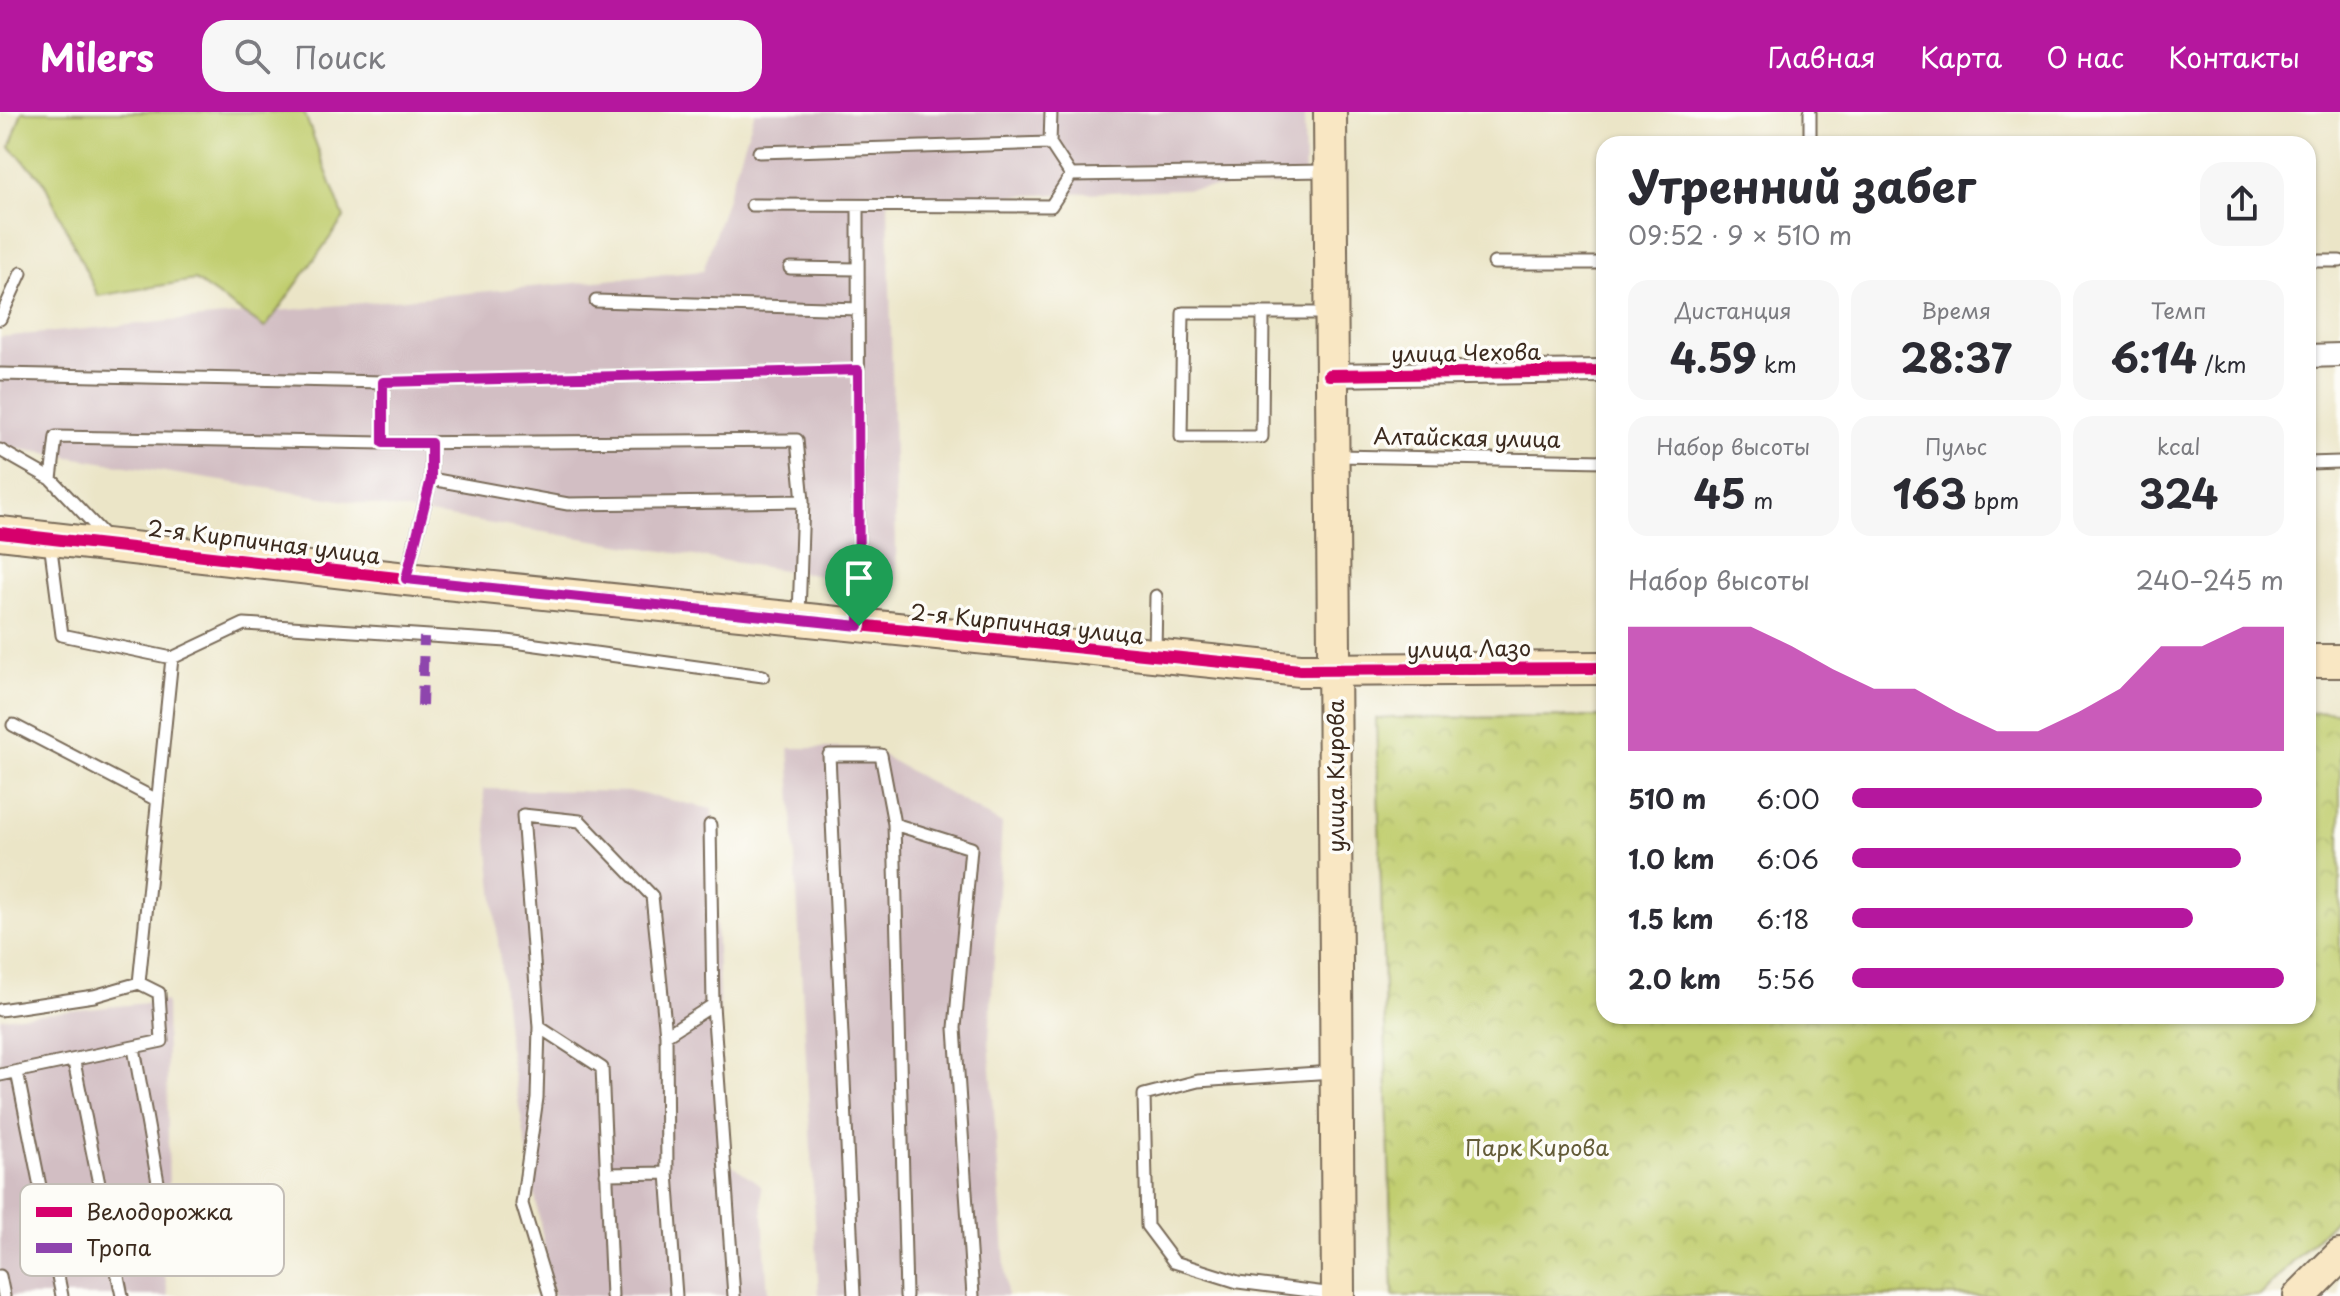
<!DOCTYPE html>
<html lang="ru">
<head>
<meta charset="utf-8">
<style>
  :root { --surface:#fff; --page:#f7f7f7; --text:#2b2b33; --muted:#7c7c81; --accent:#b5179e }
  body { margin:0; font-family:"Playpen Sans",sans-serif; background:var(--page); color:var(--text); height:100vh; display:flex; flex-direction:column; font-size:30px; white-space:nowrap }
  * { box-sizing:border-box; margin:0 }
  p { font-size:26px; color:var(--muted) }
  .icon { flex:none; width:44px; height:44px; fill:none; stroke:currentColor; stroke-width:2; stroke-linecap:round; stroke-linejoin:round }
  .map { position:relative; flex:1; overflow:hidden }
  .drawer { position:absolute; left:1596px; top:24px; width:720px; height:888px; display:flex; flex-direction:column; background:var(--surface); border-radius:24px; box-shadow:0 2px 6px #0004 }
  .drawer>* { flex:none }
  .pin { position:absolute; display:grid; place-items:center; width:68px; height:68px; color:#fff; margin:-82px -34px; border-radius:50% 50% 50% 0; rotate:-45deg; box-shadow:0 0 8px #0007 }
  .pin .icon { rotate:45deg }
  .round { display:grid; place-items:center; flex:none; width:84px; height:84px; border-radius:24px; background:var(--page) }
  .headline { display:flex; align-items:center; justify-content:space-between; height:136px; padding:0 32px }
  h1 { font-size:44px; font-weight:700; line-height:60px }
  .metrics { display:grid; grid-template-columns:repeat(3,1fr); gap:12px; height:136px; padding:8px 32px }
  .metrics div { display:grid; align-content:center; border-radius:20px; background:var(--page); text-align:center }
  .metrics b { font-size:40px; font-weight:700 }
  .metrics small { font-size:22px; font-weight:400 }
  .metrics p { font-size:22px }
  .chart { height:224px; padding:16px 32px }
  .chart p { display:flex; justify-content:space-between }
  .chart svg { width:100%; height:144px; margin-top:8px; fill:var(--accent); opacity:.7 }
  ul { padding:0 32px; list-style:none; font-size:26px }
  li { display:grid; grid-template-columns:128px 96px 1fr; align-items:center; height:60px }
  li i { height:20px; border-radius:10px; background:var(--accent) }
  header { display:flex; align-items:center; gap:48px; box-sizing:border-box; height:112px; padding:0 40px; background:var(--accent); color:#fff }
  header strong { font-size:38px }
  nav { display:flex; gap:44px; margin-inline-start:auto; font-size:28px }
  .search { width:560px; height:72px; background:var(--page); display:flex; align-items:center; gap:20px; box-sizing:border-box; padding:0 28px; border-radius:24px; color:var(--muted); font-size:30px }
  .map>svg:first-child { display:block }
  .industrial { fill:#d2bec3 }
  .grass { fill:#c1ce70; stroke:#7e7c47; stroke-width:2 }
  .park { fill:url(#park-crowns); stroke:#7e7c47; stroke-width:2 }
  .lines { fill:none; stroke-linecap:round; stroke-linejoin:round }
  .lane-casing { stroke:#796b59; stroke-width:15 }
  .street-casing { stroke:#796b59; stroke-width:26 }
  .secondary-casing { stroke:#796b59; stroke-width:36 }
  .lane { stroke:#fff; stroke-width:11 }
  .street { stroke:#fff; stroke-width:22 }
  .secondary { stroke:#f9e7c3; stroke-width:32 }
  .quiet { stroke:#8e44ad; stroke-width:10; stroke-dasharray:20 10; stroke-linecap:butt }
  .cycleway-casing { stroke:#fdfcf7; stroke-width:17 }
  .cycleway { stroke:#d6006c; stroke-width:12 }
  .route-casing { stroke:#fff; stroke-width:16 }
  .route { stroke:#b5179e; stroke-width:10 }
  .labels { text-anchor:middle; stroke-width:7; stroke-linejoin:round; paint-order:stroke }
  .street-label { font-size:22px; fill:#3b2a1e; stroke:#fdfcf7 }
  .park-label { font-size:22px; fill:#635b37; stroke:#fdfcf7 }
  .key { fill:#fdfcf7; stroke:#c3bdb6; stroke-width:2 }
  .key-label { font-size:22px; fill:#3b2a1e }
</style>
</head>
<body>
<header>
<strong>Milers</strong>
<div class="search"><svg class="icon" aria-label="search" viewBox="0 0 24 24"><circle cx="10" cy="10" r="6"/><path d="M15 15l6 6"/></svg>Поиск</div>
<nav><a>Главная</a><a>Карта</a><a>О нас</a><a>Контакты</a></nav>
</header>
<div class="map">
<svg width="2340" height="1184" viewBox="0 0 2340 1184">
  <defs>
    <pattern id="park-crowns" width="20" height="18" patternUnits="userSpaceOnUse" patternTransform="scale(2)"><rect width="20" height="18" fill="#c1ce70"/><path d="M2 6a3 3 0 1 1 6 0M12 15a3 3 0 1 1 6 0" fill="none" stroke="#a7b161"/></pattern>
  </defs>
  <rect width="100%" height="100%" fill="#fdfcf7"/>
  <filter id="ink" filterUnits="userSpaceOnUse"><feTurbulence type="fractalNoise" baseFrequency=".0125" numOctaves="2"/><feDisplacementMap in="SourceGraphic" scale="16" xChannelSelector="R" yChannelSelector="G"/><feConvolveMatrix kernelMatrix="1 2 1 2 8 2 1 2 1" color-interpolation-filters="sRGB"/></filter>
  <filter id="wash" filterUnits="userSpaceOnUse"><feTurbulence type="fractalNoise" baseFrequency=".006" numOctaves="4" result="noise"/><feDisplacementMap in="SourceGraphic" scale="32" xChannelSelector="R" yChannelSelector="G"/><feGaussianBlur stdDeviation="1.8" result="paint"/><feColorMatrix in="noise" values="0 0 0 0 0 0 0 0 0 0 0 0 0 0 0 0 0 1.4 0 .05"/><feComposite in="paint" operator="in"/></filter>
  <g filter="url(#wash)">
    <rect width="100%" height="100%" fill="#ebe5c7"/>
    <path class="industrial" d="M755,0H1304L1305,72L888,89L897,476L0,334V225L703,159Z
      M789,636H870L1002,712L989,928L1007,1184H819Z
      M483,677L633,680L712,697L725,1048L761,1073L768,1184H553L508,931Z
      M166,889L169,1083L154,1112L169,1184H0V906Z"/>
    <path class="grass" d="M22,0H304L344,106L265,216L195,168L98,184L43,68L10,35Z"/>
    <path class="park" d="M2340,600V1102L2260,1184H1393L1376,606L1604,605V904H2308V601Z"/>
  </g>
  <g filter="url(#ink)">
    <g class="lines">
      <g class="lane-casing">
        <path id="lane" d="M1051,0L1050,31L1071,63L1326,59
          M1810,0V32
          M759,40L1050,31
          M752,93L1051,94L1071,63
          M858,96L859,511
          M2308,149H2340
          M1494,151H1604
          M790,156L858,157
          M596,189L858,197
          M1263,201L1262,325H1181L1183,201H1329
          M0,207L21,161
          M0,262L383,270L858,258
          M383,331V270
          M0,338L51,367L107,426
          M1337,344L1604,349
          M2308,351L2340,350
          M51,367L56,325L383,331L797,328L803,389L799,503
          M431,367L568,392L803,389
          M50,430L62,523L172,546L244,512L507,529L763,564
          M407,463L431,367V331
          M1155,541L1156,484
          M13,613L155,687
          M894,712L971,736L955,916L973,1184
          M710,713L713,893L734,1184
          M139,871L172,546
          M0,898L94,884L139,871L159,881L162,929L0,963
          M539,915L602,956L612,1184
          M666,923L713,893
          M134,936L161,1087
          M74,950L122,1184
          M17,960L62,1184
          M1333,960L1198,969L1144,983L1147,1114L1174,1150L1238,1170L1334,1182
          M667,1061L676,1184
          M0,1164L4,1184
          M550,1184L522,1092L537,986L539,915L523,703L580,709L652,784L666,923L667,1061L606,1062
          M854,1184L829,643H881L894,712L906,1184"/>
      </g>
      <g class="street-casing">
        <path id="street" d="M2308,244L2340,243
          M1329,263L1604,259"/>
      </g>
      <g class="secondary-casing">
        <path id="secondary" d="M1330,0C1332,395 1337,789 1338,1184
          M0,421L406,467L1300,558L1604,556
          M2308,549H2340
          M2300,1184L2340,1144"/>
      </g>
      <use href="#lane" class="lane"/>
      <use href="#street" class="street"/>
      <use href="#secondary" class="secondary"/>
      <path class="quiet" d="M422,594L424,525"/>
      <g class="cycleway-casing">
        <path id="cycleway" d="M1329,263L1604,259
          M0,421L406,467L1300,558L1604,556"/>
      </g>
      <use href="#cycleway" class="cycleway"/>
    </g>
  </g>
  <g class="lines" filter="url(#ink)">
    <g class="route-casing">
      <path id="route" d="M858,258L859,514L406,467L431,367V331H383V270Z"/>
    </g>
    <use href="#route" class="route"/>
  </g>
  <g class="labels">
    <g class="street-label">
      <text transform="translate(1466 241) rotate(-1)" y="8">улица Чехова</text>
      <text transform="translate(1467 326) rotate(1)" y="8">Алтайская улица</text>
      <text transform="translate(264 430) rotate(7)" y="8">2-я Кирпичная улица</text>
      <text transform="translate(1027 512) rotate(6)" y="8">2-я Кирпичная улица</text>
      <text transform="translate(1469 537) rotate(-1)" y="8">улица Лазо</text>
      <text transform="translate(1336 664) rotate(-90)" y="8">улица Кирова</text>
    </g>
    <g class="park-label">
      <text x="1537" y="1044">Парк Кирова</text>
    </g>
  </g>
  <rect x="20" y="1072" width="264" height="92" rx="12" class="key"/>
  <rect x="36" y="1095" width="36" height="10" fill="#d6006c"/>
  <rect x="36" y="1131" width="36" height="10" fill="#8e44ad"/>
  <g class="key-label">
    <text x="86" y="1108">Велодорожка</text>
    <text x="86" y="1144">Тропа</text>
  </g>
</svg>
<div class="pin" style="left:859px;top:514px;background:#1e9e55"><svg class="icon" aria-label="arrive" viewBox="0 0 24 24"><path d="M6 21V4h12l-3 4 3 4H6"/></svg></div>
<section class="drawer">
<div class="headline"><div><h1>Утренний забег</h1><p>09:52 · 9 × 510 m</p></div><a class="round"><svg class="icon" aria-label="share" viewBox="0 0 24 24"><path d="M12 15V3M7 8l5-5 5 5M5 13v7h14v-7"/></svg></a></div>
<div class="metrics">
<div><p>Дистанция</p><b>4.59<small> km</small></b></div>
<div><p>Время</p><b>28:37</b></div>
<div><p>Темп</p><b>6:14<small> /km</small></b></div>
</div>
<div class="metrics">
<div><p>Набор высоты</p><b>45<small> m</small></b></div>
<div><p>Пульс</p><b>163<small> bpm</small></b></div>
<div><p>kcal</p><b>324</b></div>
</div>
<div class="chart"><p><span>Набор высоты</span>240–245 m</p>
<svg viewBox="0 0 160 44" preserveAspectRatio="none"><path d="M0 44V6L10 6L20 6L30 6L40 12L50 19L60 25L70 25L80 32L90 38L100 38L110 32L120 25L130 12L140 12L150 6L160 6V44z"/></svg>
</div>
<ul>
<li><b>510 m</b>6:00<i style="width:95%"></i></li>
<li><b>1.0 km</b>6:06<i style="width:90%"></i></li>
<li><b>1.5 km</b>6:18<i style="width:79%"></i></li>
<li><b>2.0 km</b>5:56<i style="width:100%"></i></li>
</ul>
</section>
</div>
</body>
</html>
